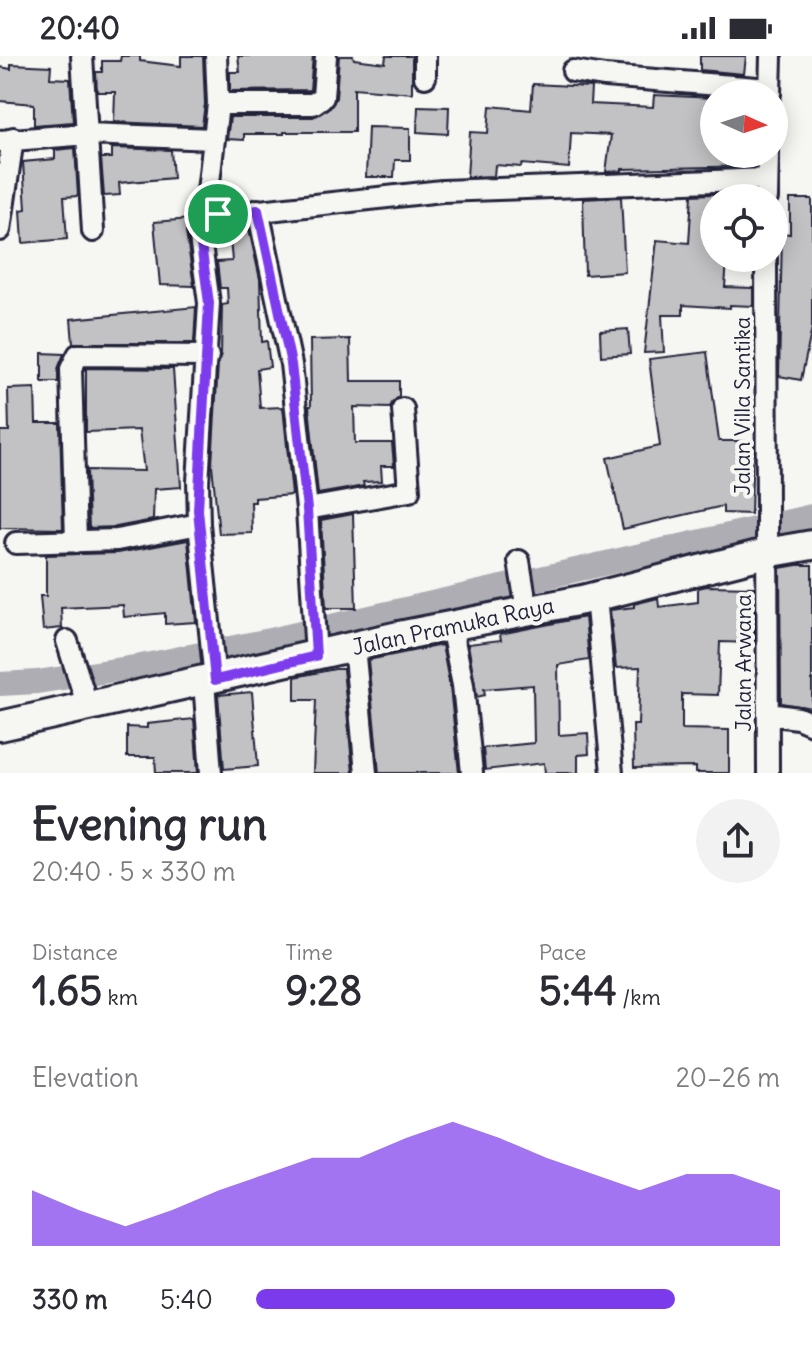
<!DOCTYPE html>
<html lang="en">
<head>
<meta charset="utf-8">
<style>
  :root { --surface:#fff; --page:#f2f2f3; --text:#2b2b33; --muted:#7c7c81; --accent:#7c3aed }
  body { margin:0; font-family:Delius,sans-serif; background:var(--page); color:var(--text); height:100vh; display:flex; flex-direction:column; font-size:30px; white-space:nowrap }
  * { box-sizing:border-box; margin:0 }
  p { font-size:26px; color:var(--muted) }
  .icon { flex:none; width:44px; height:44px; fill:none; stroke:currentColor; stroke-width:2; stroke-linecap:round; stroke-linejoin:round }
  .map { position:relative; height:717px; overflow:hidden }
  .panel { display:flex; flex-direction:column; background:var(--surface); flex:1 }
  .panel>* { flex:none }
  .needle { width:52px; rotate:93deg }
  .tools { position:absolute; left:700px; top:24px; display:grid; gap:16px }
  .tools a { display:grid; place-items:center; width:88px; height:88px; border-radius:50%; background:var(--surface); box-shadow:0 4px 20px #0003; font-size:40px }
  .pin { position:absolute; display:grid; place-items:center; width:68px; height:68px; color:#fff; margin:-34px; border:4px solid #fff; border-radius:50%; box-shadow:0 2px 8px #0007 }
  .round { display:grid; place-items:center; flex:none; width:84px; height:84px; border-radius:42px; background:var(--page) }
  .head { display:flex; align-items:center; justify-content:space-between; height:136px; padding:0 32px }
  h1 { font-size:44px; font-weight:700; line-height:60px }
  .figures { display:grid; grid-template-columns:repeat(3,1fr); gap:12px; height:136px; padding:8px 32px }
  .figures div { display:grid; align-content:center }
  .figures b { font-size:40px; font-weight:700 }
  .figures small { font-size:22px; font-weight:400 }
  .figures p { font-size:22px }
  .chart { height:224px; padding:16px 32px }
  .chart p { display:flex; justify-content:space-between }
  .chart svg { width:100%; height:144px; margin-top:8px; fill:var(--accent); opacity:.7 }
  ul { padding:0 32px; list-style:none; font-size:26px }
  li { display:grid; grid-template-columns:128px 96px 1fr; align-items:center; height:60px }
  li i { height:20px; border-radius:10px; background:var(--accent) }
  .status { display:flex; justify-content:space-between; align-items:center; height:56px; padding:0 40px; background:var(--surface); direction:ltr }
  .status svg { height:22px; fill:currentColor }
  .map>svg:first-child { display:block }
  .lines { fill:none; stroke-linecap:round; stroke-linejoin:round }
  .canal { stroke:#adadb3; stroke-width:24 }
  .building { fill:#c2c2c4; stroke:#22223b; stroke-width:2 }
  .street-casing { stroke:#22223b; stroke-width:26 }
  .secondary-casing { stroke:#22223b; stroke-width:34 }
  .street { stroke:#f6f6f2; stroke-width:20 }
  .secondary { stroke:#f6f6f2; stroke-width:28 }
  .route-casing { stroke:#fff; stroke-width:16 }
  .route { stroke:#7c3aed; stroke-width:10 }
  .labels { text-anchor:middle; stroke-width:8; stroke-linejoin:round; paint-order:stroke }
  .street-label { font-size:22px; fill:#22223b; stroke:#f6f6f2 }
</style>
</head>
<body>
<div class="status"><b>20:40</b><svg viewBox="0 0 49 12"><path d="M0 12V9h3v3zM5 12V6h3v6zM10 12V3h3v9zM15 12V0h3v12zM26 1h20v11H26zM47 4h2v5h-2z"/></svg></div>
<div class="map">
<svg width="812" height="717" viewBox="0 0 812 717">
  <rect width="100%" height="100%" fill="#f6f6f2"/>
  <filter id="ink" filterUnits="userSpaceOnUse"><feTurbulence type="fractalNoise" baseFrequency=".0125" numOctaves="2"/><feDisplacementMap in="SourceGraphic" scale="16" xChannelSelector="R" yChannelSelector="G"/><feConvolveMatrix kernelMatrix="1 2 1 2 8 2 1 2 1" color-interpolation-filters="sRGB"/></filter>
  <g filter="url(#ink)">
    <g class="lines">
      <path class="canal" d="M0,628L37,626L141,610L270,584L812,460"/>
    </g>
    <path class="building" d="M121,0H140V5L181,10V0H203L205,48L202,70L114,66L115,36H97L96,16H102V5H120Z
      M238,0H313L310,34L230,35V16H240Z
      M339,0H353L354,3L385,7L386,0H412V37L354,32V76H284V78H244V84L227,83L230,61H313L330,52L336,42Z
      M700,0H746L744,18L700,14Z
      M11,8L51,10L50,22L70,23L73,66L34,69V48L0,45V11L11,13Z
      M533,28L591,31L590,48L653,51L654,39L714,42V98H755V110L622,113V115L606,116L611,79L571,77L569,112L522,108L521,111L495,109L494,120L467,121L470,76L488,77L490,50L531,54Z
      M418,50L449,51L448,78L417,76Z
      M368,71L410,72V104H395L394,121H366Z
      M75,92L78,140L64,141L67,183L23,187L21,154L26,153L23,106L55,103V94Z
      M112,92L171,94L173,122L119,127L120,139L104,140L101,102H112Z
      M730,137V142H714V203L727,204L725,231L753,232V250L730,249V252L683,249V259H662L664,296L644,297L657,184L689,187L692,139Z
      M621,141L625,216L585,219L583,143Z
      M790,143H812V272L801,324L779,320L782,177L790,178Z
      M190,163L186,176L194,230L160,229L154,166Z
      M248,169L260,223L262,286L267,285L270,311L257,313L260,352L283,351L292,439L255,442V446H251L252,477L219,478L212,409L218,308L221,301L222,249L228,248L227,232H220L217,206L232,205L229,172Z
      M196,251L194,287H73L71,263Z
      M628,273L630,298L601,300L600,275Z
      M350,283L351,325H399V341L392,347L390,352L354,351L355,387H392L394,410H381L382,425L363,426L364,430L318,438L309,350H311L310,284Z
      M707,296L719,385H753L751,458L723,457V450L623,473L607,402L660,390L649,303Z
      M42,297L64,298L58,313V326H42Z
      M86,312L173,313L181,431L154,433L153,464L116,471L89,472L87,414L144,415L139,374L86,376Z
      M35,332L36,367H60L63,473L0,472V375H9L8,333Z
      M353,458L356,552H326L321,464Z
      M188,484L196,566L165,568V557L124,561L123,549L61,552L62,572L43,574L40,540H46V499L118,497Z
      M797,509H812V652L781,647L780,512Z
      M707,530L754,531V587L720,586L718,639L682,638V673L729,674V717H696V711L634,712L633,669H638L640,611L616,612L610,554L634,551V548L658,542L659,551L698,546V532Z
      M585,561L589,604L558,609L559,679L588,677L589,698L578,699V717H545L544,707L485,714L483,692L534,687L533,629L484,633L485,639L477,641L468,588L501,584L500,578Z
      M442,589L450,631L459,717H379L368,604Z
      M335,613H343L353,717H313L316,644H295V621Z
      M252,636L258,710L224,713L218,639Z
      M194,663L198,717H156L155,701H127V671L147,672V668Z"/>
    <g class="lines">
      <g class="street-casing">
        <path id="street" d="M82,0L93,175
          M573,15L605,20L770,33
          M425,21V0
          M770,38L771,0
          M218,48H313L323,41L326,0
          M214,83L205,161L199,174L209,247L198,425L199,468L215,624
          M0,85L88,78L214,83L218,48L216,0
          M767,142L768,98
          M258,154L291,308L307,453L316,600
          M205,161L442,135L767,123
          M0,174L13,82
          M766,202L768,717
          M307,453L409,435L403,353
          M76,486L71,313L78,299L208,300
          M16,487L117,484L199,468
          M519,505L527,555
          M596,540L612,717
          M451,570L463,629L472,717
          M67,585L88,651
          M354,590L366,717
          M204,626L211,717
          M768,658L798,662L812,668"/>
      </g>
      <g class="secondary-casing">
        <path id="secondary" d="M0,670L399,580L582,544L766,497L812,489"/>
      </g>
      <use href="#street" class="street"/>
      <use href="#secondary" class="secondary"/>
    </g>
  </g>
  <g class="lines" filter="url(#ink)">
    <g class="route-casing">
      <path id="route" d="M258,154L291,308L307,453L316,600L215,624L198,454L209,247L199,174L205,161Z"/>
    </g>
    <use href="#route" class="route"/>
  </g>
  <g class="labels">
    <g class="street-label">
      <text transform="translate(742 350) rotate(-90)" y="8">Jalan Villa Santika</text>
      <text transform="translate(453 570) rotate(-12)" y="8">Jalan Pramuka Raya</text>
      <text transform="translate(743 607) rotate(-90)" y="8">Jalan Arwana</text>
    </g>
  </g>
</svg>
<div class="tools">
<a><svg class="needle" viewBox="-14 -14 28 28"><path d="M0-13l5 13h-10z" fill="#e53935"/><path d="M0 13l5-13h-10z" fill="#7c7c81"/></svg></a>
<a><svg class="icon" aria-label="locate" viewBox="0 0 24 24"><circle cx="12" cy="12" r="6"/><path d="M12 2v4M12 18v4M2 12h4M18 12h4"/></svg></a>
</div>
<div class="pin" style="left:218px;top:158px;background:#1e9e55"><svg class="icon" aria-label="arrive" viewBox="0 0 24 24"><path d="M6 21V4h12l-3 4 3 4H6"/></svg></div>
</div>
<section class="panel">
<div class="head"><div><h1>Evening run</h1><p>20:40 · 5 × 330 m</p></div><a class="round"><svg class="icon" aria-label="share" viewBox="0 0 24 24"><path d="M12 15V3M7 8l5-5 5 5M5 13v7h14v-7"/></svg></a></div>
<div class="figures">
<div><p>Distance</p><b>1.65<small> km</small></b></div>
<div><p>Time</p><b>9:28</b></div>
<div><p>Pace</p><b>5:44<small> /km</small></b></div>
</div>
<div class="chart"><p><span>Elevation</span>20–26 m</p>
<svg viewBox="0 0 160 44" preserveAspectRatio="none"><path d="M0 44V27L10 33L20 38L30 33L40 27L50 22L60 17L70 17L80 11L90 6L100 11L110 17L120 22L130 27L140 22L150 22L160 27V44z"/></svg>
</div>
<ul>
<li><b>330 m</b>5:40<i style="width:80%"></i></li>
</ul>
</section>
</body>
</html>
